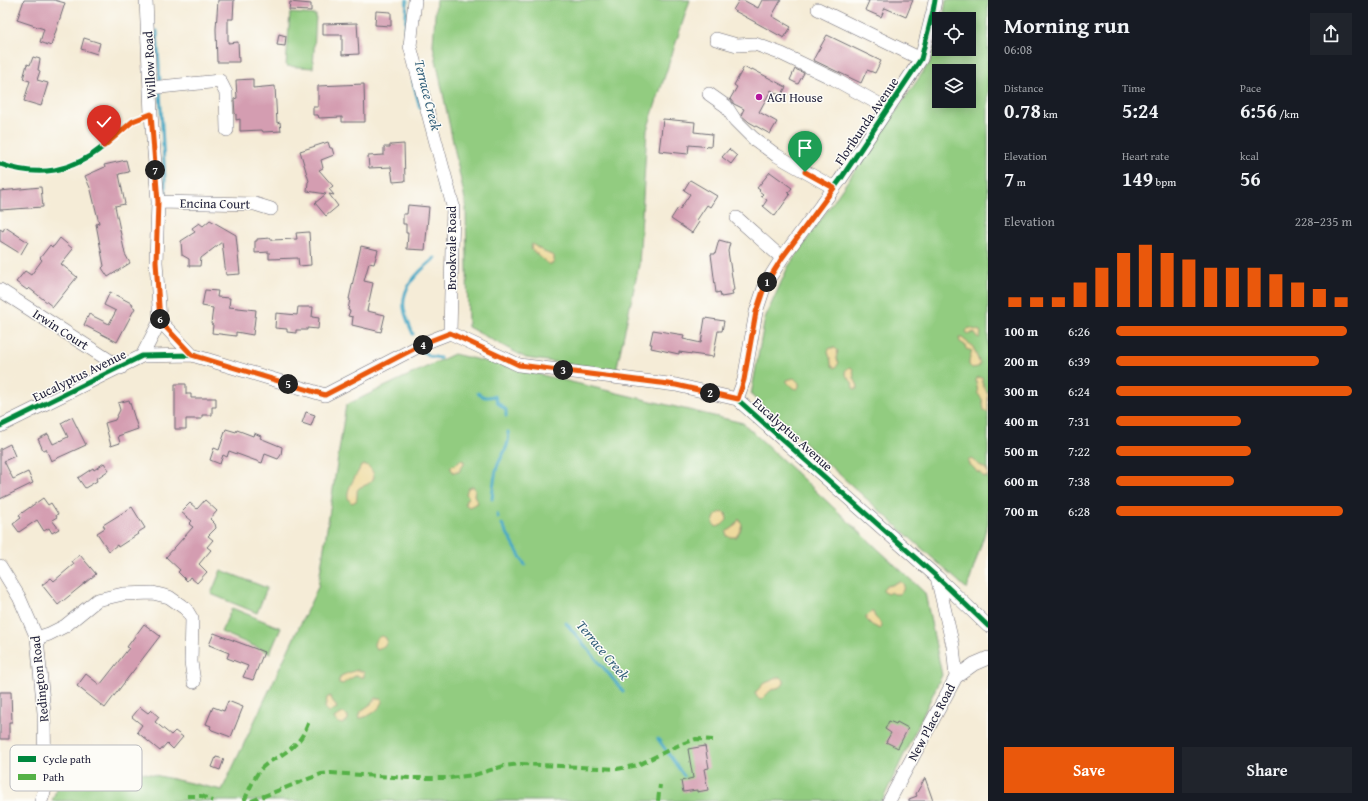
<!DOCTYPE html>
<html lang="en">
<head>
<meta charset="utf-8">
<style>
  :root { --surface:#171b24; --page:#20242c; --text:#f1f3f6; --muted:#9ea1a6; --accent:#ea580c }
  body { margin:0; font-family:"Gentium Book Plus",serif; background:var(--page); color:var(--text); height:100vh; display:flex; flex-direction:column; font-size:15px; white-space:nowrap }
  * { box-sizing:border-box; margin:0 }
  p { font-size:13px; color:var(--muted) }
  .icon { flex:none; width:22px; height:22px; fill:none; stroke:currentColor; stroke-width:2; stroke-linecap:round; stroke-linejoin:round }
  .map { position:relative; flex:1; overflow:hidden }
  .side { display:flex; flex-direction:column; background:var(--surface); width:380px }
  .side>* { flex:none }
  .buttons { position:absolute; left:932px; top:12px; display:grid; gap:8px }
  .buttons a { display:grid; place-items:center; width:44px; height:44px; border-radius:0px; background:var(--surface); box-shadow:0 2px 10px #0003; font-size:20px }
  .pin { position:absolute; display:grid; place-items:center; width:34px; height:34px; color:#fff; margin:-41px -17px; border-radius:50% 50% 50% 0; rotate:-45deg; box-shadow:0 0 4px #0007 }
  .pin .icon { rotate:45deg }
  .km { position:absolute; width:20px; height:20px; margin:-10px; border-radius:50%; background:#222; color:#fff; font-size:11px; line-height:20px; text-align:center }
  .round { display:grid; place-items:center; flex:none; width:42px; height:42px; border-radius:0px; background:var(--page) }
  .summary { display:flex; align-items:center; justify-content:space-between; height:68px; padding:0 16px }
  h1 { font-size:22px; font-weight:800; line-height:30px }
  .metrics { display:grid; grid-template-columns:repeat(3,1fr); gap:6px; height:68px; padding:4px 16px }
  .metrics div { display:grid; align-content:center }
  .metrics b { font-size:20px; font-weight:800 }
  .metrics small { font-size:11px; font-weight:400 }
  .metrics p { font-size:11px }
  .chart { height:112px; padding:8px 16px }
  .chart p { display:flex; justify-content:space-between }
  .chart svg { width:100%; height:72px; margin-top:4px; stroke:var(--accent); stroke-width:6 }
  .button { display:flex; gap:8px; margin-top:auto; padding:8px 16px }
  .button a { flex:1; height:46px; border-radius:0px; background:var(--accent); color:#fff; font-size:16px; font-weight:800; line-height:46px; text-align:center }
  .button a+a { background:var(--page); color:var(--text) }
  ul { padding:0 16px; list-style:none; font-size:13px }
  li { display:grid; grid-template-columns:64px 48px 1fr; align-items:center; height:30px }
  li i { height:10px; border-radius:5px; background:var(--accent) }
  main { display:flex; flex:1; min-height:0 }
  .map>svg:first-child { display:block }
  .green { fill:#92cc80; stroke:#5a775e; fill-rule:evenodd }
  .sand { fill:#eeda9e; stroke:#887e6c }
  .lines { fill:none; stroke-linecap:round; stroke-linejoin:round }
  .stream { stroke:#46a9c6; stroke-width:3 }
  .building { fill:#d49db1 }
  .minor-casing { stroke:#6c6972; stroke-width:14 }
  .minor { stroke:#fff; stroke-width:13 }
  .quiet { stroke:#55b146; stroke-width:4; stroke-dasharray:8 4; stroke-linecap:butt }
  .cycleway-casing { stroke:#fdfcf7; stroke-width:8 }
  .cycleway { stroke:#00873e; stroke-width:5 }
  .route-casing { stroke:#fff; stroke-width:8 }
  .route { stroke:#ea580c; stroke-width:5 }
  .poi-dot { fill:#b5179e; stroke:#fdfcf7; stroke-width:1.5 }
  .labels { text-anchor:middle; stroke-width:3; stroke-linejoin:round; paint-order:stroke }
  .street-label { font-size:13px; fill:#22223b; stroke:#fdfcf7 }
  .poi-label { font-size:13px; fill:#22223b; stroke:#fdfcf7; text-anchor:start }
  .water-label { font-size:14px; font-style:italic; fill:#325f7a; stroke:#fdfcf7 }
  .key { fill:#fdfcf7; stroke:#bbbbbf; stroke-width:1 }
  .key-label { font-size:11px; fill:#22223b }
</style>
</head>
<body>
<main>
<div class="map">
<svg width="988" height="801" viewBox="0 0 988 801">
  <rect width="100%" height="100%" fill="#fdfcf7"/>
  <filter id="ink" filterUnits="userSpaceOnUse"><feTurbulence type="fractalNoise" baseFrequency=".025" numOctaves="2"/><feDisplacementMap in="SourceGraphic" scale="8" xChannelSelector="R" yChannelSelector="G"/><feConvolveMatrix kernelMatrix="1 2 1 2 8 2 1 2 1" color-interpolation-filters="sRGB"/></filter>
  <filter id="wash" filterUnits="userSpaceOnUse"><feTurbulence type="fractalNoise" baseFrequency=".012" numOctaves="4" result="noise"/><feDisplacementMap in="SourceGraphic" scale="16" xChannelSelector="R" yChannelSelector="G"/><feGaussianBlur stdDeviation="0.9" result="paint"/><feColorMatrix in="noise" values="0 0 0 0 0 0 0 0 0 0 0 0 0 0 0 0 0 1.4 0 .05"/><feComposite in="paint" operator="in"/></filter>
  <g filter="url(#wash)">
    <rect width="100%" height="100%" fill="#f5ecd7"/>
    <path class="green" d="M436,0H690L647,130L639,265L616,371L526,358L468,327L466,205L433,45Z
      M946,0H988V523L967,589L751,395L765,318L788,267L930,62L939,32V49H969V19H943ZM939,71H969V101H939Z
      M290,13L316,15L313,68L286,66Z
      M454,354L743,423L925,593L942,675L882,801H52L69,756L222,790L318,587L346,405Z
      M221,570L267,588L257,613L211,594Z
      M232,608L281,628L270,653L221,632Z"/>
    <path class="sand" d="M532,244L544,252L554,256V263L551,264H548L531,249Z
      M969,328L980,331L981,334L979,338L977,337L974,332L970,334L967,333L966,331Z
      M959,338H962L973,347L980,364L978,367L972,368L969,365V361L972,351L966,349L965,345L960,342Z
      M831,348H835L838,351L836,358L839,363L835,368L831,365V361L828,352L829,349Z
      M850,367L853,369L854,378L858,386L857,389H855L853,388L852,382L847,377L845,371L847,369Z
      M978,377L982,378L983,385L988,395V413L984,410L982,399L978,394L976,380Z
      M794,378L799,383V387L797,389L793,388L787,382V380Z
      M971,459L987,470L988,475L987,477H984L980,473L977,472L973,467L969,465L968,461Z
      M460,460L464,461V465L461,467L459,472H453L450,467L453,465H455Z
      M365,465C370,466 374,472 374,478C368,487 361,485 358,489C356,491 358,497 356,501L352,503C340,495 357,476 361,466Z
      M473,486L475,490L474,495L478,503L469,507L465,504L466,500L469,497L466,494L468,488Z
      M722,512L726,513L727,520L722,525L717,527L713,524C714,517 716,514 722,512Z
      M739,519L742,524L740,531L736,537H730L727,536L726,532L734,527Z
      M898,582H901L904,585L903,590L899,594H894L891,592L887,594L884,592L883,590L886,586L892,585Z
      M871,612H873L875,617L881,623L882,627L880,629L872,625L866,619V617Z
      M382,636L386,638L387,642L384,646L377,649L374,646C374,641 377,637 382,636Z
      M357,670L364,672V677H360L357,675C352,678 347,680 343,684L339,683V680L341,676L348,673Z
      M780,677L784,680V683L782,686C778,688 774,688 770,691C766,694 765,698 760,700L757,697L755,693L763,684Z
      M330,696L337,708L329,712L325,708L327,698Z
      M376,698H381L383,702C379,710 368,718 359,718L358,716L360,715L361,711L371,704Z
      M343,713L348,716V720L342,724L337,722L334,718Z"/>
    <g class="lines">
      <path class="stream" d="M157,31L160,83
        M405,32L407,0
        M413,81L420,108
        M160,91L166,198
        M436,166L441,193
        M413,334C410,327 407,320 405,313C398,289 419,271 435,258
        M421,350L429,356L440,358
        M478,393C484,399 488,397 495,396L498,403L506,410V416
        M492,499C493,488 494,477 497,467C501,456 511,445 508,432
        M497,514L498,517
        M502,524L525,565
        M566,623L623,691
        M658,739L684,776"/>
    </g>
    <g id="blocks">
      <path class="building" d="M24,0H54L65,3L51,46L40,42L44,29L17,20Z
        M218,0H234L233,19H228V43L238,42L239,62H217L216,29Z
        M739,0H743L758,8L762,0H781L772,16L791,27L784,38L733,10Z
        M866,0H913L906,17L885,8L881,17L865,10L869,1Z
        M290,2L311,4V11L289,10Z
        M376,11L391,12V26L375,25Z
        M357,23L359,54L342,55V35H323V24Z
        M279,34L286,36L285,46L277,45Z
        M827,35L881,61L875,73L867,70L861,83L813,60Z
        M84,38L100,43L97,54L81,49Z
        M33,57L40,59L38,70L40,71L37,80L48,83L41,106L24,101L30,81L23,79L27,64L30,65Z
        M744,67L751,71L752,69L786,87L781,96L771,90L759,112L777,122L770,134L749,122L741,115L744,109L734,104L730,99L737,87L734,85Z
        M795,69L804,73L798,84L790,80Z
        M253,79V88L275,86L277,123L280,122L281,131L263,132L262,130L240,131V119L236,120V114H235L234,99L237,98L236,80Z
        M364,84L365,122H342V117L319,118L318,115H313V107H318V86Z
        M663,119L695,122L694,132L712,134L711,147L689,145L688,154L659,151Z
        M328,142L330,148H332L334,155L321,160L323,168L319,170L333,186L329,189L334,195L329,194L338,206L326,216L315,203L326,194L307,191L308,182L309,181L300,151Z
        M404,144L405,181L393,182L391,167L369,168L368,156L384,155V147H390V145Z
        M729,149L737,156L731,164L722,157Z
        M126,160L129,172L119,174L125,204L115,206L125,254L130,263L108,277L102,268L104,266L96,224L99,223L91,190L85,176L105,167L104,165Z
        M770,172L792,188L788,193L790,195L775,216L763,206L767,200L761,196L763,194L759,191L760,190L757,188Z
        M690,180L717,196L710,207L707,205L697,220L699,222L692,233L671,219L678,208L680,209L690,194L684,190Z
        M41,187L43,207L0,210V191Z
        M408,205L429,207L425,250L407,249L408,233H406V224H403V214H407Z
        M210,220L236,235L240,274L226,275L222,242L201,258L200,266H189V259L182,255L181,241L195,232L192,228L199,223L203,226Z
        M5,227L28,242L21,254L0,241V229L3,231Z
        M309,232L311,265L299,266L298,258L269,259V252L255,253V241H257V239L271,238V240L297,239L296,233Z
        M60,238L73,249L61,264L77,277L53,307L29,288L27,290L16,282L25,271L31,275L42,260L40,258L50,245L52,247L54,246Z
        M719,240L730,243L728,251L734,290L732,291L733,295L721,297L720,292L716,293L711,254H715Z
        M361,246L378,250L374,264L369,263L364,281L373,283L367,311L385,315L381,332L352,325L353,317L348,316L350,311L348,310L350,299H349Z
        M205,290L218,291L217,297L230,298L229,307L256,310L253,335L236,332V336L212,333L213,325L211,324L213,308L202,306Z
        M110,292L133,304L132,306L135,308L117,342L84,325L89,314L109,324L116,311L104,305Z
        M298,307H313L312,317L319,318L318,329L307,328V330H296V333L287,332V329L275,328L276,313L297,315Z
        M705,318L724,321L722,331H718L713,357L679,352V354L651,348L652,344H650L653,330L684,335L683,339L701,343Z
        M175,384H186V394H191V398H216V407H212V415H202V419H186V429H175Z
        M129,400L138,429L118,436L120,443L111,446L105,423L115,420L120,410L118,403Z
        M306,412L315,415L311,426L302,423Z
        M72,417L86,445L51,461L46,449L43,450L38,439L48,434L53,444L68,437L61,423Z
        M226,429L236,432L237,430L253,436L254,433L261,436L260,438L282,447L281,455L278,459L265,454L262,463L229,451L227,457L223,455L220,464L210,460L214,448L219,450Z
        M10,444L15,456L4,461L13,479L28,472L33,483L0,499V449Z
        M104,463L109,470L96,479L97,481L85,488L78,478L93,468L94,470Z
        M43,498L48,505L51,503L58,514L56,515L57,517L52,520L59,529L52,533L49,528L44,531L37,520L19,532L13,524L21,518L19,515Z
        M205,500L217,511L210,519L215,524L216,528L208,536L213,540L207,547L211,550L199,564L207,572L197,583L190,577L187,581L178,572L180,570L166,557L193,527L189,524L192,521L181,512L190,503L197,509Z
        M132,507L145,528L137,533L138,534L118,547L117,545L109,551L97,533L105,528L103,525Z
        M80,555L96,574L58,605L42,585L51,578L54,581L74,564L72,561Z
        M144,624L160,636L114,696L105,708L77,686L86,674L100,685L129,648L127,647Z
        M214,633L264,652L253,680L243,677L248,666L227,658L229,653L209,645Z
        M0,692H11L12,722H9V739H0Z
        M228,701L243,707L231,737L212,730L210,728L211,726L206,724L213,707L224,711Z
        M140,707L148,713L151,710L159,717L155,722L171,735L175,731L183,737L173,749L167,743L160,751L137,732L142,725L132,717Z
        M889,721L896,724L897,722L908,728L898,748L886,742L891,733L885,729Z
        M705,746L709,768L704,769L708,790L697,792V790L683,792L681,781L693,778L688,749Z
        M216,757L224,759L220,770L212,767Z
        M925,778L933,801H909V799L917,796L916,794Z"/>
    </g>
  </g>
  <g filter="url(#ink)">
    <use href="#blocks" fill-opacity="0" stroke="#6c6972" stroke-width="1"/>
    <g class="lines">
      <g class="minor-casing">
        <path id="minor" d="M415,0L410,46L453,206L450,333
          M818,9L921,59
          M716,39L737,45L755,44L782,54L834,79L888,109
          M150,88L220,81L226,93L227,130
          M709,94L726,106L735,120L753,138L776,155L834,188
          M158,202L255,204L271,209
          M737,218L782,258
          M0,290L121,368
          M160,321L192,355
          M142,356L160,321L156,262L158,202L151,114L146,0
          M737,399L744,380L756,312L765,285L782,258L840,180L921,59L933,11L935,0
          M0,426L142,356L192,355L325,395L427,342L450,333L519,365L676,385L737,399L937,577L988,626
          M0,566L19,597L37,638L44,713L45,789L41,801
          M937,577L953,646L956,677
          M37,638L49,634L65,626L97,600L123,594L153,593L169,597L186,609L192,619L191,662L194,682
          M889,801L956,677L974,664L988,658"/>
      </g>
      <use href="#minor" class="minor"/>
      <path class="quiet" d="M187,796H202L213,801
        M244,801C249,791 253,779 260,770C266,763 273,760 280,756C296,746 303,738 309,721
        M251,801L321,774L331,773L411,778H449L474,775L504,766L521,764L617,769L638,765L679,745L696,739L713,740
        M658,801L660,785"/>
      <g class="cycleway-casing">
        <path id="cycleway" d="M0,164C39,178 72,172 104,146C114,139 123,127 134,120C140,118 146,116 151,114
          M737,399L744,380L756,312L765,285L782,258L840,180L921,59L933,11L935,0
          M0,426L142,356L192,355L325,395L427,342L450,333L519,365L676,385L737,399L937,577L988,626"/>
      </g>
      <use href="#cycleway" class="cycleway"/>
    </g>
  </g>
  <g class="lines" filter="url(#ink)">
    <g class="route-casing">
      <path id="route" d="M104,146L133,121L151,114L158,202L156,262L160,321L192,355L325,395L427,342L450,333L519,365L676,385L738,399L744,380L756,312L765,285L782,258L834,188L805,172"/>
    </g>
    <use href="#route" class="route"/>
  </g>
  <circle class="poi-dot" cx="759" cy="97" r="4"/>
  <g class="labels">
    <g class="street-label">
      <text transform="translate(149 65) rotate(-93)" y="5">Willow Road</text>
      <text transform="translate(866 121) rotate(-56)" y="5">Floribunda Avenue</text>
      <text transform="translate(215 203) rotate(1)" y="5">Encina Court</text>
      <text transform="translate(451 248) rotate(-90)" y="5">Brookvale Road</text>
      <text transform="translate(61 329) rotate(33)" y="5">Irwin Court</text>
      <text transform="translate(79 375) rotate(-26)" y="5">Eucalyptus Avenue</text>
      <text transform="translate(793 434) rotate(42)" y="5">Eucalyptus Avenue</text>
      <text transform="translate(39 679) rotate(-96)" y="5">Redington Road</text>
      <text transform="translate(931 722) rotate(-62)" y="5">New Place Road</text>
    </g>
    <g class="poi-label">
      <text x="767" y="102">AGI House</text>
    </g>
    <g class="water-label">
      <text transform="translate(428 95) rotate(76)" y="5">Terrace Creek</text>
      <text transform="translate(603 650) rotate(50)" y="5">Terrace Creek</text>
    </g>
  </g>
  <rect x="10" y="745" width="132" height="46" rx="6" class="key"/>
  <rect x="18" y="756" width="18" height="6" fill="#00873e"/>
  <rect x="18" y="774" width="18" height="6" fill="#55b146"/>
  <g class="key-label">
    <text x="43" y="763">Cycle path</text>
    <text x="43" y="781">Path</text>
  </g>
</svg>
<div class="buttons">
<a><svg class="icon" aria-label="locate" viewBox="0 0 24 24"><circle cx="12" cy="12" r="6"/><path d="M12 2v4M12 18v4M2 12h4M18 12h4"/></svg></a>
<a><svg class="icon" aria-label="layers" viewBox="0 0 24 24"><path d="M12 4l9 5-9 5-9-5zM3 14l9 5 9-5"/></svg></a>
</div>
<div class="pin" style="left:805px;top:172px;background:#1e9e55"><svg class="icon" aria-label="arrive" viewBox="0 0 24 24"><path d="M6 21V4h12l-3 4 3 4H6"/></svg></div>
<div class="pin" style="left:104px;top:146px;background:#d93025"><svg class="icon" aria-label="check" viewBox="0 0 24 24"><path d="M5 12l5 5 9-10"/></svg></div>
<b class="km" style="left:767px;top:282px">1</b>
<b class="km" style="left:710px;top:393px">2</b>
<b class="km" style="left:563px;top:370px">3</b>
<b class="km" style="left:423px;top:345px">4</b>
<b class="km" style="left:288px;top:384px">5</b>
<b class="km" style="left:160px;top:319px">6</b>
<b class="km" style="left:155px;top:170px">7</b>
</div>
<section class="side">
<div class="summary"><div><h1>Morning run</h1><p>06:08</p></div><a class="round"><svg class="icon" aria-label="share" viewBox="0 0 24 24"><path d="M12 15V3M7 8l5-5 5 5M5 13v7h14v-7"/></svg></a></div>
<div class="metrics">
<div><p>Distance</p><b>0.78<small> km</small></b></div>
<div><p>Time</p><b>5:24</b></div>
<div><p>Pace</p><b>6:56<small> /km</small></b></div>
</div>
<div class="metrics">
<div><p>Elevation</p><b>7<small> m</small></b></div>
<div><p>Heart rate</p><b>149<small> bpm</small></b></div>
<div><p>kcal</p><b>56</b></div>
</div>
<div class="chart"><p><span>Elevation</span>228–235 m</p>
<svg viewBox="0 0 160 44" preserveAspectRatio="none"><path d="M5 44V38M15 44V38M25 44V38M35 44V29M45 44V20M55 44V11M65 44V6M75 44V11M85 44V15M95 44V20M105 44V20M115 44V20M125 44V24M135 44V29M145 44V33M155 44V38"/></svg>
</div>
<ul>
<li><b>100 m</b>6:26<i style="width:98%"></i></li>
<li><b>200 m</b>6:39<i style="width:86%"></i></li>
<li><b>300 m</b>6:24<i style="width:100%"></i></li>
<li><b>400 m</b>7:31<i style="width:53%"></i></li>
<li><b>500 m</b>7:22<i style="width:57%"></i></li>
<li><b>600 m</b>7:38<i style="width:50%"></i></li>
<li><b>700 m</b>6:28<i style="width:96%"></i></li>
</ul>
<div class="button"><a>Save</a><a>Share</a></div>
</section>
</main>
</body>
</html>
